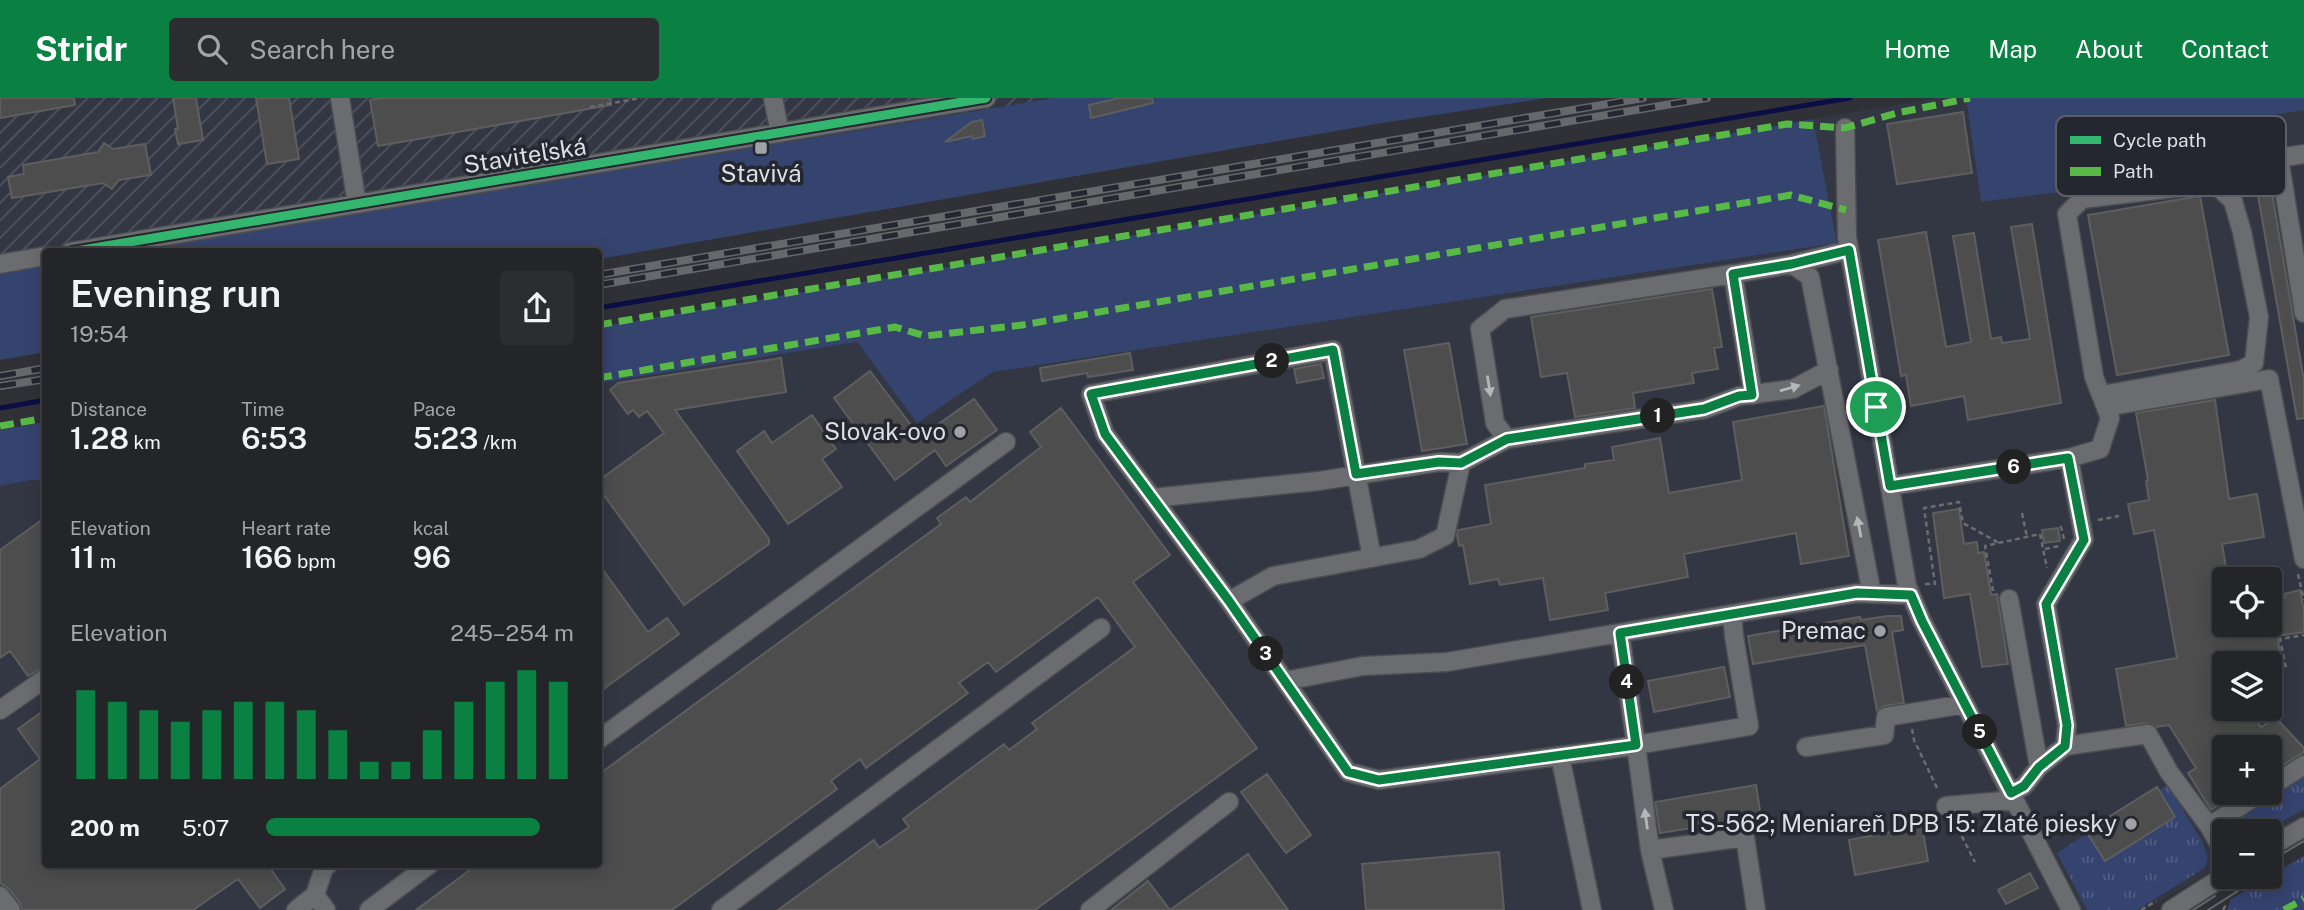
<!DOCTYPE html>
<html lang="en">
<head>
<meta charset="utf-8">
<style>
  :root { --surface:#242528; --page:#2c2d30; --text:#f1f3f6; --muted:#a3a5a8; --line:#414245; --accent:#0b8043 }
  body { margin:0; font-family:"Public Sans",sans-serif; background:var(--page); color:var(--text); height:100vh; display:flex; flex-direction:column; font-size:26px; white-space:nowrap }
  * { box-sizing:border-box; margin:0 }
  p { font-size:23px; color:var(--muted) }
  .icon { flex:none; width:38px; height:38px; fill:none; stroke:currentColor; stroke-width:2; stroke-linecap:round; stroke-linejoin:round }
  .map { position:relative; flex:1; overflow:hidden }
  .drawer { position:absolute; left:42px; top:150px; width:560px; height:620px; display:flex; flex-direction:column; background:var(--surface); border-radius:7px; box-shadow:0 4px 18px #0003,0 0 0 2px var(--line) }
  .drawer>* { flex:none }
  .fabs { position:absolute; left:2212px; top:469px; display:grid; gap:14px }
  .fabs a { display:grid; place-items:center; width:70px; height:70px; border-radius:7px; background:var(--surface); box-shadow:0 4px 18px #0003,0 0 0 2px var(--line); font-size:35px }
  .pin { position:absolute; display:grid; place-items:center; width:60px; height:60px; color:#fff; margin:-30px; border:4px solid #fff; border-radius:50%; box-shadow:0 2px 7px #0007 }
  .km { position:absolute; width:35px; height:35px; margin:-18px; border-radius:50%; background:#222; color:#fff; font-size:19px; line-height:35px; text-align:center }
  .round { display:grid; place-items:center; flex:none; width:74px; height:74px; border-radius:7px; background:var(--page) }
  .summary { display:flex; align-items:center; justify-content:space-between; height:119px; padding:0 28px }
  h1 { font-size:38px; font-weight:600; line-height:52px }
  .figures { display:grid; grid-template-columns:repeat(3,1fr); gap:10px; height:119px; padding:7px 28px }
  .figures div { display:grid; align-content:center }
  .figures b { font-size:30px; font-weight:600 }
  .figures small { font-size:19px; font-weight:400 }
  .figures p { font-size:19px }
  .chart { height:196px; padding:14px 28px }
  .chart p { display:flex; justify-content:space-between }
  .chart svg { width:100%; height:126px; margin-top:7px; stroke:var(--accent); stroke-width:6 }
  ul { padding:0 28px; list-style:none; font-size:23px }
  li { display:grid; grid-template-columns:112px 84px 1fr; align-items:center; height:52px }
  li i { height:18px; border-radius:9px; background:var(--accent) }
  header { display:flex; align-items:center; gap:42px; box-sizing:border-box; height:98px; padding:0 35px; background:var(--accent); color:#fff }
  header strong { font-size:33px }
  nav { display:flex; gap:38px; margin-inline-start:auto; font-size:24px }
  .search { width:490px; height:63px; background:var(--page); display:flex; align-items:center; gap:18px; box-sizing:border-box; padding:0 24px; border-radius:7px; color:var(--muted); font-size:26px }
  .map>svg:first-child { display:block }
  .built { fill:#333744; fill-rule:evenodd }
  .industrial { fill:url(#industrial-furrows) }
  .grass { fill:url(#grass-tufts) }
  .garden { fill:#35436f }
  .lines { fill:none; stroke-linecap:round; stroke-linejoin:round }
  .stream { stroke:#0b0e44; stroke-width:5 }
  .building { fill:#4e4d4e; stroke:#5f5e5e; stroke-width:2 }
  .minor-casing { stroke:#4c4d51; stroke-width:21 }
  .path { stroke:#6c6c70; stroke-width:2.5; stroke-dasharray:5 3.5; stroke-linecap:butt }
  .minor { stroke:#6b6c6f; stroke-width:18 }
  .tram { stroke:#67686c; stroke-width:2 }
  .rail-casing { stroke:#67686c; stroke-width:8 }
  .rail { stroke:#24272f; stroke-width:5; stroke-dasharray:16; stroke-linecap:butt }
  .quiet { stroke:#58b947; stroke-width:7; stroke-dasharray:14 7; stroke-linecap:butt }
  .cycleway-casing { stroke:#24272f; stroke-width:13 }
  .cycleway { stroke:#33b770; stroke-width:9 }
  .oneway { fill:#b5b7bb }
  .route-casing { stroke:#fff; stroke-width:14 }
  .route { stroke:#0b8043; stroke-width:9 }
  .poi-dot { fill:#a0a2a7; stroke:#24272f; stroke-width:2.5 }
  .labels { text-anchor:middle; stroke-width:7; stroke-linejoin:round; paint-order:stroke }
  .street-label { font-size:24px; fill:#dddfe4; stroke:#24272f }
  .poi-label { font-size:24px; fill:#dddfe4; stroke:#24272f; text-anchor:end }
  .key { fill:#24272f; stroke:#5c5e65; stroke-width:2 }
  .key-label { font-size:19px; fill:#dddfe4 }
</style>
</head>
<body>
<header>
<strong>Stridr</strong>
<div class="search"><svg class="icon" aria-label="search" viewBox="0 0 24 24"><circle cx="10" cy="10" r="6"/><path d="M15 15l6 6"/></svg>Search here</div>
<nav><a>Home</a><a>Map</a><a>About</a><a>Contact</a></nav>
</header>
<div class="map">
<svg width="2304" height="812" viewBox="0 0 2304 812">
  <defs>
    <pattern id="industrial-furrows" width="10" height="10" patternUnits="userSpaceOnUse" patternTransform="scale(1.75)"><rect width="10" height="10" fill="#333744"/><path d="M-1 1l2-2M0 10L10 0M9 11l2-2" fill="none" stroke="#50545f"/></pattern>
    <pattern id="grass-tufts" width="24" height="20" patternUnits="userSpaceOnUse" patternTransform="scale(1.75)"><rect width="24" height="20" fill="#35436f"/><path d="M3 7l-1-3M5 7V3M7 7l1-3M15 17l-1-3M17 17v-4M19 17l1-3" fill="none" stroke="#525e83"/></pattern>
  </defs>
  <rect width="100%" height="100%" fill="#303136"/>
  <path class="built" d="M1938,0H1966L1981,104L2251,69L2239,22L2304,11V720L2270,740V733H2224V766L2145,812H0V388L31,382L45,383L46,766H598L599,285L857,244L917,325L993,274L1837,145L1813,21ZM2224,481H2270V527H2224ZM2224,565H2270V611H2224ZM2224,649H2270V695H2224Z"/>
  <path class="industrial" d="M0,0H1054L127,154H46L45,168L0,175Z"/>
  <path class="grass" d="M2304,678V711L2265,733H2226L2225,728Z
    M2168,687L2202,743L2208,758L2206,769L2137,812H2087L2057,755L2088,735L2105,762L2175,720L2159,692Z
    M2304,758V812H2227L2231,801Z"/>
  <path class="garden" d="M1054,0H1547L1382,25L599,161L598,154H127Z
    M1966,0H2304V12L2239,22L2251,70L1981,104Z
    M1813,21L1837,145L993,274L917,325L857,244L599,285V229Z
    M45,168V254L0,262V175Z
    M45,324V383L31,382L0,388V332Z"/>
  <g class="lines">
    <path class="stream" d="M598,210L1850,0
      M0,310L46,302"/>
  </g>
  <path class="building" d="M0,0H74L75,7L0,20Z
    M173,0H196L203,42L178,46L175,31H178Z
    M256,0H289L299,61L267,66Z
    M381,0H610L611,7L378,48L370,2Z
    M1119,0H1152L1153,5L1091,20L1089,7Z
    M1963,14L1972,75L1897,86L1887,26Z
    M982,22L985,38L973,41L972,38L945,44L972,24Z
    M104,45L113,51L145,46L151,77L119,82L112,91L103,85L12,100L8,79L24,76L23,67L98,54Z
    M2267,66L2304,283V320L2297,321L2253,69Z
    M2200,98L2229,257L2117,277L2088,117Z
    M2032,126L2061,305L1968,322L1964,298L1911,308L1906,277L1901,278L1878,142L1926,134L1946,249L1971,244L1953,138L1974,135L1991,241L2001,239L2002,245L2030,241L2011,129Z
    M1712,191L1722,249L1714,250L1718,271L1692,275L1694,285L1633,295L1635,310L1575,319L1567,275L1541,279L1531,219Z
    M1449,245L1467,346L1422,353L1404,252Z
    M1130,255L1133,272L1088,279L1087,275L1042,283L1040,270Z
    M781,260L786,294L675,312L769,441V446L684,507L598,389V383L664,335L647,313L639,319L633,312L628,316L610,292L618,285Z
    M1321,266L1324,280L1297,285L1294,271Z
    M870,273L920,339L974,301L997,332L946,368L935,352L895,382L834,300Z
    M2215,302L2229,401L2257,396L2264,439L2222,446L2228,481H2224V527H2270V503L2284,500V496L2300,492L2304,513V534L2277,538L2282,565H2224V611H2251L2261,629L2276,620L2304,650V654L2270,675V649H2224V704L2211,712L2188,675L2196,670L2169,627L2156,629L2146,625L2126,628L2116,571L2177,560L2154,432L2134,436L2128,406L2149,402L2146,383L2148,382L2136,315Z
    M1824,308L1849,458L1801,466L1796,435L1684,456L1688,479L1605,495L1608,512L1550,522L1543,480L1500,487L1498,481L1470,486L1463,447L1459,448L1457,437L1458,432L1491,426L1485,387L1585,370V366L1614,362L1612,349L1660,340L1669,395L1742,382L1733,324Z
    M1061,310L1170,457L1133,484L1257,650L1035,812H778L874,742L879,750L909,729L903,721L1004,646L1009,652L1037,631L1032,625L1135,549L1098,499L996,574L988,564L959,585L968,595L866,670L860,661L831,683L837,691L672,812H416L478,766H598V677L941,426L937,420L966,399L970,404L1041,349L1030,334Z
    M812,317L836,351L822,361L842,389L788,426L737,353L764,333L772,345Z
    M1959,411L1964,446L1977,444L1978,455L1984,454L1991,497L1997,496L2008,566L1982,569L1970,496L1944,500L1933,415Z
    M46,419V569L28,578L10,553L0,560V452Z
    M2058,430L2060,443L2044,445L2042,432Z
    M598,465L648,534L667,520L679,536L598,595Z
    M1888,518H1901L1903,532L1892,534L1904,605L1884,608L1877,613L1865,547L1753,566L1748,538L1860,519L1861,522Z
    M1724,569L1730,599L1654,614L1648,583Z
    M46,611V766H267L285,791L260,810L238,781L193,812H22L20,805L9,791L0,785V691L40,661L18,631Z
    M1267,676L1311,737L1286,755L1241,694Z
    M1756,687L1761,719L1660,735L1655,704Z
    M2157,689L2175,719L2105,763L2086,733Z
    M1922,728L1928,763L1855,777L1849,742Z
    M1499,754L1504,812H1366L1362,766Z
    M1248,756L1288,812H1111L1148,783L1170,812Z
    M2030,775L2038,790L2006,806L1998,792Z"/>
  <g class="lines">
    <g class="minor-casing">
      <path id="minor" d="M340,0L357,106
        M773,0L780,35
        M1845,30L1847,139L1907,488L1922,523L2071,812
        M2304,56L2279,60L2304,215
        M1849,152L1792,166L1810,179L1872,496
        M70,154L986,0
        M0,166L46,158
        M1829,272L1793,291L1739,298L1705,311L1507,341L1461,365L1445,438L1419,451L1273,478L1229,503L1285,583L1363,568L1447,564L1857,495L1911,497
        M1753,297L1733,176L1792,166
        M2106,309L2269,281L2304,461
        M1507,341L1495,325L1480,231L1505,211L1733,176
        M1890,388L2069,360L2100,351L2110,320L2094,279L2067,116L2082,101L2214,85L2233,103L2242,134L2259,219L2254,265L2241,272L2102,297
        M1152,400L1319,383L1439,364L1461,365
        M2009,501L2039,669L2024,688L2011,695
        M1229,503L1105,336L1091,296L1333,252L1372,460
        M1285,583L1348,674L1379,682L1612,651L1636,647L1620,535
        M0,612L46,580
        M598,642L1006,344
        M2065,648L2148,636L2169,674L2209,728L2224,754
        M1806,649L1884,637L1886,619L1965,606
        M1560,658L1592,812
        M2039,669L2065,648L2067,627L2046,506L2084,441L2069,360
        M2270,689L2304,667
        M1946,708L2015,702
        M2209,728L2261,695
        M2270,749L2304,729
        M1650,752L1745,739L1756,812
        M315,797L324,770L329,766
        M0,798L11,812
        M296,812L315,797L326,812
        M369,812L430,766
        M721,812L1101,530
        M1090,812L1229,704
        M1664,812L1650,752L1636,647L1749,628L1734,538L1732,516
        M2171,812L2224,778"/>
    </g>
    <path class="path" d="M590,9L641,0
      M2022,415L2027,439
      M2098,422L2119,418
      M2064,441L2061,429L2064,428
      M2045,451L2059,448
      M2298,476L2304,502
      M1925,486H1935L1924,410L1959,404L1963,425L1999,445
      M1993,493L1985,448L2040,436L2047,470
      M2270,573L2286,570L2280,541L2304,537
      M1912,631L1914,642L1938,692
      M1954,723L1975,764
      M2141,812L2156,803
      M2223,812L2227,805"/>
    <use href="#minor" class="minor"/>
    <path class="tram" d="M2270,763L2304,743
      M2193,812L2215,798
      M2208,812L2260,779"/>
    <g class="rail-casing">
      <path id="rail" d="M598,177L1643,0
        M598,187L1707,0
        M0,278L46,270
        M0,288L46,281"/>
    </g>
    <use href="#rail" class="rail"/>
    <path class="quiet" d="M598,227L1787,26L1845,30L1897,15L1970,0
      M598,280L895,229L925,238L1022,227L1791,97L1846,112
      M0,328L46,320
      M2284,812L2304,801"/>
    <g class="cycleway-casing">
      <path id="cycleway" d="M70,154L986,0"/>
    </g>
    <use href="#cycleway" class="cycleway"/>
  </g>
  <defs><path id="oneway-solid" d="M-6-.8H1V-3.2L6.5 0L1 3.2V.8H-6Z" transform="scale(1.75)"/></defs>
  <g class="oneway">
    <use href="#oneway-solid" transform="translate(1489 288) rotate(81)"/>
    <use href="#oneway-solid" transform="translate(1790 290) rotate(-16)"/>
    <use href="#oneway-solid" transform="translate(1859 429) rotate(-101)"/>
    <use href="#oneway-solid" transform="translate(1646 721) rotate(-98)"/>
  </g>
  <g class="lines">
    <g class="route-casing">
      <path id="route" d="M1849,152L1890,388L2068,360L2084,442L2046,506L2067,627L2065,648L2039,669L2024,688L2011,695L1922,523L1911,497L1857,495L1620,535L1636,647L1379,682L1348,674L1229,503L1105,336L1091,296L1333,252L1356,376L1439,364L1461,365L1507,341L1704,311L1739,298L1752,297L1733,176L1792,166Z"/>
    </g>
    <use href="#route" class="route"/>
  </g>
  <g class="poi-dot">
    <rect x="754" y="43" width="14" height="14" rx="3.5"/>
    <circle cx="960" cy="334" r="7"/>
    <circle cx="1880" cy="533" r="7"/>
    <circle cx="2131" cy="726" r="7"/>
  </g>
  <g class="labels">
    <g class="street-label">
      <text transform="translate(525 58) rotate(-9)" y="8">Staviteľská</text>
    </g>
    <g class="poi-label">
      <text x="761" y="84" text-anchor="middle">Stavivá</text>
      <text x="946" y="342">Slovak-ovo</text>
      <text x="1866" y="541">Premac</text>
      <text x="2117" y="734">TS-562; Meniareň DPB 15: Zlaté piesky</text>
    </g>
  </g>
  <rect x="2056" y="18" width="230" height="80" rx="10" class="key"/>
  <rect x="2070" y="38" width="31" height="8" fill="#33b770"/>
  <rect x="2070" y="69" width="31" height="9" fill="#58b947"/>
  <g class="key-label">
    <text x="2113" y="49">Cycle path</text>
    <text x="2113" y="80">Path</text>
  </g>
</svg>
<div class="fabs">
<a><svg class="icon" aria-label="locate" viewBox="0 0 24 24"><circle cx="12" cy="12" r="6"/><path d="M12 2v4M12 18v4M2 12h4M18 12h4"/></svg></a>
<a><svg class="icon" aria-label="layers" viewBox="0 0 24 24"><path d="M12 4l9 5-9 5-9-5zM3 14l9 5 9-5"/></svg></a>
<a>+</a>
<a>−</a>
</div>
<div class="pin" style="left:1876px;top:309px;background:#1e9e55"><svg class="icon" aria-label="arrive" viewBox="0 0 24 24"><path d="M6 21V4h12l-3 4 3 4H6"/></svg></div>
<b class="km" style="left:1658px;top:318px">1</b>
<b class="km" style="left:1272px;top:263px">2</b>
<b class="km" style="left:1266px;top:556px">3</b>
<b class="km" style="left:1627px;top:584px">4</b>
<b class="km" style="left:1980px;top:634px">5</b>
<b class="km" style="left:2014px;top:369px">6</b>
<section class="drawer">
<div class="summary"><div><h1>Evening run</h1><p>19:54</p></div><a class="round"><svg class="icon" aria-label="share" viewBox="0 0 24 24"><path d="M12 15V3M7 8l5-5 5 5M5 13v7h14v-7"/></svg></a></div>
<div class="figures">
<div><p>Distance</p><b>1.28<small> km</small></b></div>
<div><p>Time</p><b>6:53</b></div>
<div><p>Pace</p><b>5:23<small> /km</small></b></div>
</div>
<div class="figures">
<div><p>Elevation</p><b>11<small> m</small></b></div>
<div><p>Heart rate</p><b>166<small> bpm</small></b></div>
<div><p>kcal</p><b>96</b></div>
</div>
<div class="chart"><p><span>Elevation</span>245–254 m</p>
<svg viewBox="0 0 160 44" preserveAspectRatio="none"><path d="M5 44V13M15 44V17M25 44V20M35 44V24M45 44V20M55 44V17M65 44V17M75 44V20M85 44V27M95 44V38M105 44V38M115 44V27M125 44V17M135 44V10M145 44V6M155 44V10"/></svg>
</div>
<ul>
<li><b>200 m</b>5:07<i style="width:89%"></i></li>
</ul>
</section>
</div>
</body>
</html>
